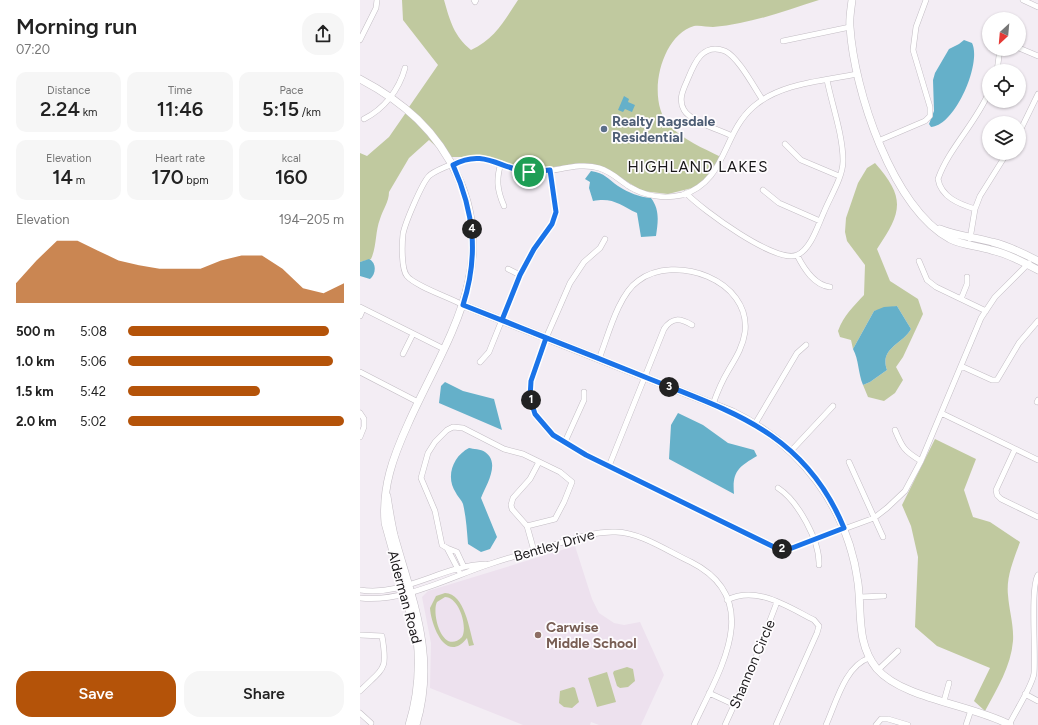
<!DOCTYPE html>
<html lang="en">
<head>
<meta charset="utf-8">
<style>
  :root { --surface:#fff; --page:#f6f6f6; --text:#222; --muted:#767676; --accent:#b45309 }
  body { margin:0; font-family:Figtree,sans-serif; background:var(--page); color:var(--text); height:100vh; display:flex; flex-direction:column; font-size:15px; white-space:nowrap }
  * { box-sizing:border-box; margin:0 }
  p { font-size:13px; color:var(--muted) }
  .icon { flex:none; width:22px; height:22px; fill:none; stroke:currentColor; stroke-width:2; stroke-linecap:round; stroke-linejoin:round }
  .map { position:relative; flex:1; overflow:hidden }
  .sheet { display:flex; flex-direction:column; background:var(--surface); width:360px }
  .sheet>* { flex:none }
  .needle { width:26px; rotate:206deg }
  .tools { position:absolute; left:622px; top:12px; display:grid; gap:8px }
  .tools a { display:grid; place-items:center; width:44px; height:44px; border-radius:50%; background:var(--surface); box-shadow:0 1px 3px #0004; font-size:20px }
  .pin { position:absolute; display:grid; place-items:center; width:34px; height:34px; color:#fff; margin:-17px; border:2px solid #fff; border-radius:50%; box-shadow:0 1px 4px #0007 }
  .km { position:absolute; width:20px; height:20px; margin:-10px; border-radius:50%; background:#222; color:#fff; font-size:11px; line-height:20px; text-align:center }
  .round { display:grid; place-items:center; flex:none; width:42px; height:42px; border-radius:16px; background:var(--page) }
  .summary { display:flex; align-items:center; justify-content:space-between; height:68px; padding:0 16px }
  h1 { font-size:22px; font-weight:600; line-height:30px }
  .figures { display:grid; grid-template-columns:repeat(3,1fr); gap:6px; height:68px; padding:4px 16px }
  .figures div { display:grid; align-content:center; border-radius:10px; background:var(--page); text-align:center }
  .figures b { font-size:20px; font-weight:600 }
  .figures small { font-size:11px; font-weight:400 }
  .figures p { font-size:11px }
  .chart { height:112px; padding:8px 16px }
  .chart p { display:flex; justify-content:space-between }
  .chart svg { width:100%; height:72px; margin-top:4px; fill:var(--accent); opacity:.7 }
  .cta { display:flex; gap:8px; margin-top:auto; padding:8px 16px }
  .cta a { flex:1; height:46px; border-radius:16px; background:var(--accent); color:#fff; font-size:16px; font-weight:600; line-height:46px; text-align:center }
  .cta a+a { background:var(--page); color:var(--text) }
  ul { padding:0 16px; list-style:none; font-size:13px }
  li { display:grid; grid-template-columns:64px 48px 1fr; align-items:center; height:30px }
  li i { height:10px; border-radius:5px; background:var(--accent) }
  main { display:flex; flex:1; min-height:0 }
  .map>svg:first-child { display:block }
  .built { fill:#ede1ee }
  .green { fill:#c0c99f; fill-rule:evenodd }
  .water { fill:#65b0c9 }
  .lines { fill:none; stroke-linecap:round; stroke-linejoin:round }
  .street-casing { stroke:#c3bdc4; stroke-width:6 }
  .secondary-casing { stroke:#c3bdc4; stroke-width:8 }
  .street { stroke:#fff; stroke-width:5 }
  .secondary { stroke:#fff; stroke-width:7 }
  .route-casing { stroke:#fff; stroke-width:8 }
  .route { stroke:#1a73e8; stroke-width:5 }
  .service-dot { fill:#5c6f8a; stroke:#fefcfe; stroke-width:1.5 }
  .education-dot { fill:#8d6e63; stroke:#fefcfe; stroke-width:1.5 }
  .labels { text-anchor:middle; stroke-width:3.5; stroke-linejoin:round; paint-order:stroke }
  .service-label { font-size:14px; font-weight:bold; fill:#4e5e75; stroke:#fefcfe; text-anchor:start }
  .street-label { font-size:14px; fill:#191719; stroke:#fefcfe }
  .education-label { font-size:14px; font-weight:bold; fill:#785e54; stroke:#fefcfe; text-anchor:start }
  .neighbourhood-label { font-size:15px; letter-spacing:1px; fill:#191719; stroke:#fefcfe }
</style>
</head>
<body>
<main>
<section class="sheet">
<div class="summary"><div><h1>Morning run</h1><p>07:20</p></div><a class="round"><svg class="icon" aria-label="share" viewBox="0 0 24 24"><path d="M12 15V3M7 8l5-5 5 5M5 13v7h14v-7"/></svg></a></div>
<div class="figures">
<div><p>Distance</p><b>2.24<small> km</small></b></div>
<div><p>Time</p><b>11:46</b></div>
<div><p>Pace</p><b>5:15<small> /km</small></b></div>
</div>
<div class="figures">
<div><p>Elevation</p><b>14<small> m</small></b></div>
<div><p>Heart rate</p><b>170<small> bpm</small></b></div>
<div><p>kcal</p><b>160</b></div>
</div>
<div class="chart"><p><span>Elevation</span>194–205 m</p>
<svg viewBox="0 0 160 44" preserveAspectRatio="none"><path d="M0 44V32L10 18L20 6L30 6L40 12L50 18L60 21L70 23L80 23L90 23L100 18L110 15L120 15L130 23L140 35L150 38L160 32V44z"/></svg>
</div>
<ul>
<li><b>500 m</b>5:08<i style="width:93%"></i></li>
<li><b>1.0 km</b>5:06<i style="width:95%"></i></li>
<li><b>1.5 km</b>5:42<i style="width:61%"></i></li>
<li><b>2.0 km</b>5:02<i style="width:100%"></i></li>
</ul>
<div class="cta"><a>Save</a><a>Share</a></div>
</section>
<div class="map">
<svg width="678" height="725" viewBox="0 0 678 725">
  <rect width="100%" height="100%" fill="#f3edf4"/>
  <path class="built" d="M215,546L232,599L239,613L254,623L264,625L280,622L304,675L281,725H239L231,722L230,725H163L70,688L71,643L62,597L68,591Z"/>
  <path class="green" d="M42,0H84C90,21 94,36 111,50C135,39 144,21 158,0H459C433,8 407,18 380,23C371,25 362,26 353,27C347,27 340,25 334,26C300,36 286,100 309,125C323,140 343,148 361,157L354,169L342,182L332,188L308,194L282,191L245,168L214,164L174,170L161,169L128,157H91L69,126L49,107L78,65L43,20Z
    M47,111L83,153L69,140L49,158L29,192C29,202 23,209 20,219C15,232 17,246 11,259L0,262V153L7,156L29,137Z
    M515,163C546,198 542,212 517,249L530,281L558,299L563,314L543,357L536,367L543,380L535,393L524,401L508,397L503,385L510,382L527,370C519,348 543,344 551,329L537,306L514,311L493,349L491,340L480,337L478,331C484,315 493,307 504,295L505,265L487,241L485,232L486,218L498,183L507,168Z
    M575,439L616,459L604,490L613,517L630,522L660,542C654,559 646,577 648,595C649,610 654,625 653,641C651,666 637,689 625,711L614,701L630,668L577,646L555,627L558,557L551,526L542,505Z
    M85,593C105,594 109,629 114,645L109,646L107,638C86,665 71,625 70,608L76,596ZM85,597C99,597 108,627 102,637C83,656 71,614 77,602Z
    M267,667L273,669L275,681L268,687L260,688L257,686L253,673L254,671Z
    M247,672L256,702L237,707L228,678Z
    M213,687L215,688L219,702L212,708L204,707L199,703L200,691Z"/>
  <path class="water" d="M604,40L612,43C622,63 595,126 571,127L569,124L574,111L573,80L575,73L589,49L599,44Z
    M264,96L269,99L268,102L275,105L272,112L265,109L263,112L258,110Z
    M231,171C245,173 248,179 258,186C269,193 279,197 291,198C300,210 298,222 296,236L281,237L277,213C260,205 253,197 233,201L229,188L230,182L225,179Z
    M9,259C17,263 16,274 10,279L0,276V262Z
    M537,306L551,329C543,344 519,348 527,370L510,382L503,385C498,373 499,360 493,349L514,311L524,307Z
    M85,382L103,391L134,399L142,430L79,403L81,386Z
    M318,413L343,425L368,443L394,450L397,456C378,467 372,472 374,494L309,459L311,425Z
    M109,448C113,449 121,449 125,452C141,463 126,485 121,498L137,537L130,549L121,552L108,544C107,531 106,516 103,504C101,499 98,497 96,493C85,477 93,456 109,448Z"/>
  <g class="lines">
    <g class="street-casing">
      <path id="street" d="M114,0L115,2L116,0
        M663,0L678,7
        M0,40L16,8L17,0
        M423,41L490,27
        M659,48L678,56
        M637,71L640,49
        M4,119C24,109 39,90 45,68
        M659,133L678,94
        M372,136C360,130 330,121 324,110C318,100 323,90 327,81C334,64 342,42 365,51C378,57 394,87 402,99
        M518,141L565,121L570,116V107L553,50L556,27L566,0
        M425,144L441,160L479,176
        M141,163C136,179 137,190 144,206
        M403,190L419,203L460,221
        M326,193C342,210 416,264 437,255C451,249 458,225 464,212C470,197 483,177 483,161C483,135 472,105 467,80
        M615,209C599,204 581,197 578,179C589,148 616,123 629,92
        M245,239L240,248L224,262L210,283L186,338L171,381L170,398L175,414L193,435L226,455L415,548H432L514,518L527,508L545,491L561,461L621,318L635,297L669,263
        M610,239L615,209L620,196L647,153
        M437,255C444,269 454,285 470,287
        M559,261L567,280L576,287L626,311
        M148,269L160,275
        M601,299L607,284V277
        M103,305C91,298 55,286 47,276C41,269 42,243 43,234C45,223 62,183 69,176C74,171 94,163 102,161C130,152 145,171 170,172C193,174 216,161 239,168C252,172 259,180 270,187C285,196 304,199 322,195C367,181 362,134 393,107C420,83 463,81 497,74
        M0,307L84,349
        M0,316L3,309
        M43,354L53,334
        M239,359C248,336 258,295 278,281C315,253 391,280 385,332C383,347 375,359 368,371C362,381 357,393 353,404
        M120,362L129,352L160,275L175,249L192,224L196,208L190,170
        M601,366L632,380H637L659,343L678,321
        M0,372L58,402
        M677,402L678,400
        M0,413L4,419V427L0,437
        M581,413L678,460
        M395,424L437,353L446,345
        M535,430C542,447 544,451 561,461
        M205,442L224,400V392
        M655,449L636,490L637,495L641,499L678,517
        M431,451L473,406
        M489,462L523,537
        M249,466L304,329C312,317 320,318 332,325
        M418,488C438,501 460,541 459,565
        M87,548L82,545L75,511L61,478L68,453L75,442L87,430L93,427L103,428L144,449L163,454L200,472L212,482L204,502L195,519L167,526
        M174,551L167,526L152,509L151,505L153,498L170,479L179,462
        M99,571L87,548L97,552L104,567
        M0,590C44,597 83,565 126,564
        M500,597L524,596
        M0,598C43,603 90,577 130,564C152,557 175,550 197,544C216,538 235,531 256,532C282,533 307,551 331,562C406,600 359,671 334,725
        M367,600C397,585 428,607 454,620L459,626L457,633L416,725
        M0,635L22,636C28,671 24,667 0,691
        M518,670L538,651
        M349,693L375,705
        M665,694L678,701
        M584,701L589,683
        M0,713L11,723
        M365,725L396,657L417,602
        M466,725C476,703 485,666 509,658
        M516,725L521,719H528L548,725
        M606,725L611,710
        M649,725C655,712 673,685 674,673C676,653 670,588 678,575"/>
    </g>
    <g class="secondary-casing">
      <path id="secondary" d="M492,0C491,9 489,19 490,27C494,90 532,207 590,239C602,245 617,246 631,250C648,254 663,262 678,270
        M0,79C44,102 77,131 98,177C140,269 84,343 48,424C33,457 22,487 25,523L57,638C60,668 58,697 49,725
        M580,229C597,236 614,237 632,242C648,246 663,253 678,261
        M103,305L373,412C441,445 488,508 498,583C502,614 496,643 517,669C543,699 613,705 650,725
        M27,496C29,509 31,522 34,535C52,600 77,656 56,725"/>
    </g>
    <use href="#street" class="street"/>
    <use href="#secondary" class="secondary"/>
  </g>
  <g class="lines">
    <g class="route-casing">
      <path id="route" d="M169,172L190,170L196,212L192,224L174,249L160,275L142,320L186,338L171,381L170,398L175,414L193,435L226,455L416,548H432L484,528C443,428 365,410 275,373C218,350 161,328 103,305C119,255 114,212 93,165C124,148 140,169 169,172"/>
    </g>
    <use href="#route" class="route"/>
  </g>
  <circle class="service-dot" cx="244" cy="129" r="4"/>
  <circle class="education-dot" cx="178" cy="635" r="4"/>
  <g class="labels">
    <g class="service-label">
      <text x="252" y="126">Realty Ragsdale<tspan x="252" dy="16">Residential</tspan></text>
    </g>
    <g class="street-label">
      <text transform="translate(194 545) rotate(-16)" y="5">Bentley Drive</text>
      <text transform="translate(45 597) rotate(75)" y="5">Alderman Road</text>
      <text transform="translate(392 664) rotate(-67)" y="5">Shannon Circle</text>
    </g>
    <g class="education-label">
      <text x="186" y="632">Carwise<tspan x="186" dy="16">Middle School</tspan></text>
    </g>
    <g class="neighbourhood-label">
      <text x="338" y="172">HIGHLAND LAKES</text>
    </g>
  </g>
</svg>
<div class="tools">
<a><svg class="needle" viewBox="-14 -14 28 28"><path d="M0-13l5 13h-10z" fill="#e53935"/><path d="M0 13l5-13h-10z" fill="#767676"/></svg></a>
<a><svg class="icon" aria-label="locate" viewBox="0 0 24 24"><circle cx="12" cy="12" r="6"/><path d="M12 2v4M12 18v4M2 12h4M18 12h4"/></svg></a>
<a><svg class="icon" aria-label="layers" viewBox="0 0 24 24"><path d="M12 4l9 5-9 5-9-5zM3 14l9 5 9-5"/></svg></a>
</div>
<div class="pin" style="left:169px;top:172px;background:#1e9e55"><svg class="icon" aria-label="arrive" viewBox="0 0 24 24"><path d="M6 21V4h12l-3 4 3 4H6"/></svg></div>
<b class="km" style="left:171px;top:400px">1</b>
<b class="km" style="left:422px;top:549px">2</b>
<b class="km" style="left:309px;top:387px">3</b>
<b class="km" style="left:112px;top:229px">4</b>
</div>
</main>
</body>
</html>
